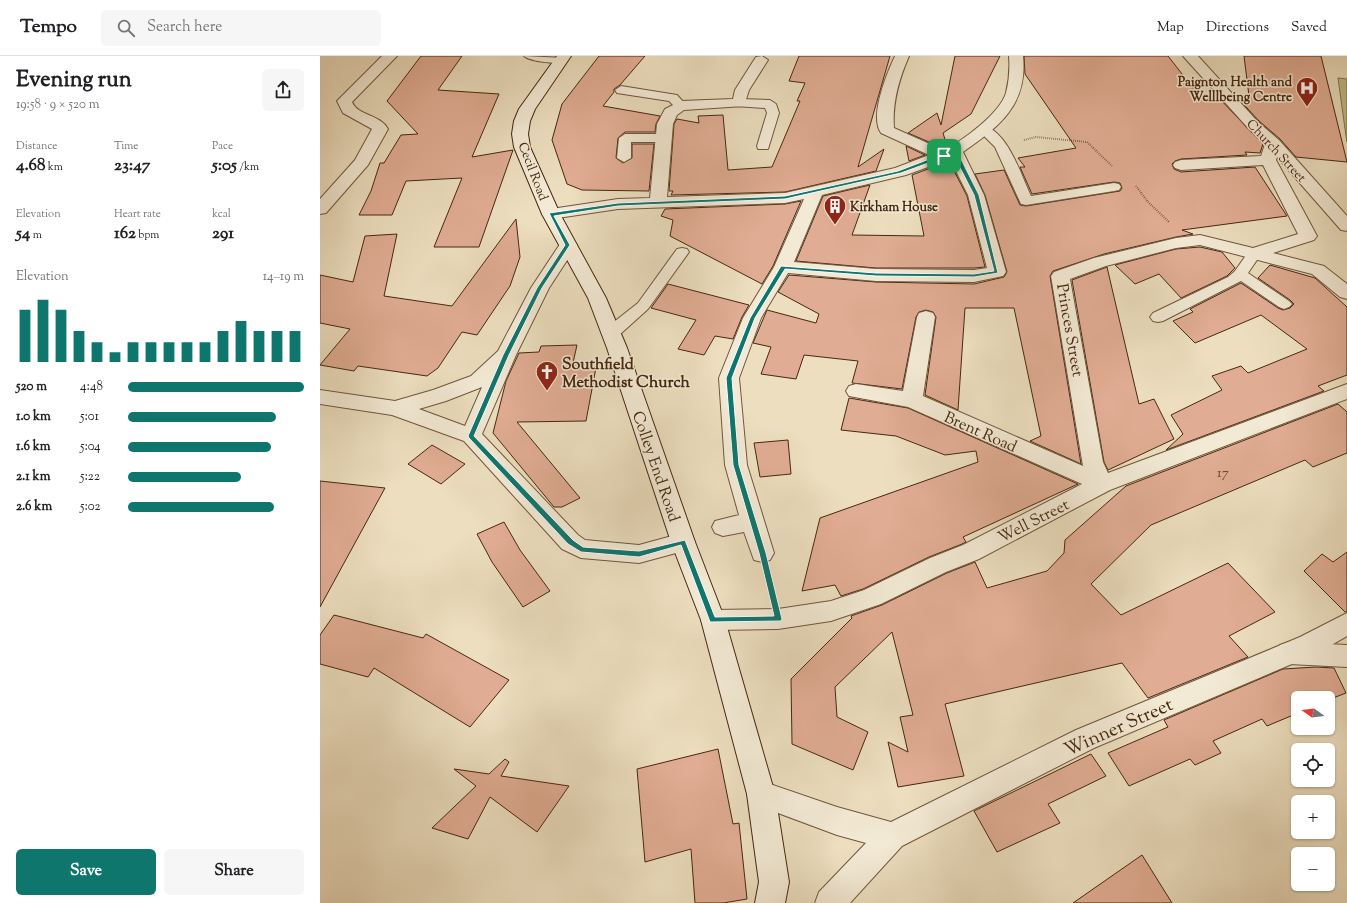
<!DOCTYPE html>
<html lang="en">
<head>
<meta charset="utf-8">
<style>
  :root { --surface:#fff; --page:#f6f6f6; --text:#202124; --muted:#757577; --line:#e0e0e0; --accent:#0f766e }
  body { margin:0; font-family:"Sorts Mill Goudy",serif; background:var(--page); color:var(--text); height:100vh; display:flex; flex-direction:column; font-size:15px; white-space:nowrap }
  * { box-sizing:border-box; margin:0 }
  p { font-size:13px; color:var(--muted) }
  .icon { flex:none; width:22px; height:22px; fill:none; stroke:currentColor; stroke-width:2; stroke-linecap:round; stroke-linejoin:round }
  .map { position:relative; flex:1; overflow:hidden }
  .details { display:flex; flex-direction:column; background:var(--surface); width:320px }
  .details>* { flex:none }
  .needle { width:26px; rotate:285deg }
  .tools { position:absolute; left:971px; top:635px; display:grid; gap:8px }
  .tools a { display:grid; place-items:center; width:44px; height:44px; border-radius:6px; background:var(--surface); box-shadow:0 1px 3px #0004; font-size:20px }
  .pin { position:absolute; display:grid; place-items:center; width:34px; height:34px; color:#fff; margin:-17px; border-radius:8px; box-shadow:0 2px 6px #0006 }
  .round { display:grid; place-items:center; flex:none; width:42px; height:42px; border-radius:6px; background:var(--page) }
  .head { display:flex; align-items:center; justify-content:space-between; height:68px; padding:0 16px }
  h1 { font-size:22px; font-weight:700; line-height:30px }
  .stats { display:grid; grid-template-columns:repeat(3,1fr); gap:6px; height:68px; padding:4px 16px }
  .stats div { display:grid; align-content:center }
  .stats b { font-size:17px; font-weight:700 }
  .stats small { font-size:11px; font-weight:400 }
  .stats p { font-size:11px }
  .chart { height:112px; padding:8px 16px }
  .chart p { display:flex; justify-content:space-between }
  .chart svg { width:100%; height:72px; margin-top:4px; stroke:var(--accent); stroke-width:6 }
  .primary-button { display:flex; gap:8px; margin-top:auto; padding:8px 16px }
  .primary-button a { flex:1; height:46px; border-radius:6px; background:var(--accent); color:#fff; font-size:16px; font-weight:700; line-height:46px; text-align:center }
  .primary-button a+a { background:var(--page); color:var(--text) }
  ul { padding:0 16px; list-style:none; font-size:13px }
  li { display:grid; grid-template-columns:64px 48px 1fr; align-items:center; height:30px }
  li i { height:10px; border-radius:5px; background:var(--accent) }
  header { display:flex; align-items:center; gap:24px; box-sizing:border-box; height:56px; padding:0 20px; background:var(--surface); border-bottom:1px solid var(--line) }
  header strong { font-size:19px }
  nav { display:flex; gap:22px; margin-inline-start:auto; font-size:14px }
  .search { width:280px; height:36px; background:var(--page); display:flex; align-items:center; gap:10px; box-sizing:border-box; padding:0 14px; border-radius:6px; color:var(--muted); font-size:15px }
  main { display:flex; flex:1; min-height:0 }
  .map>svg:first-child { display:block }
  .green { fill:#bfbf8c; stroke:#82744e }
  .building { fill:#e0ac93; stroke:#462810 }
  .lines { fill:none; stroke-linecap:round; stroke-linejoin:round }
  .service-casing { stroke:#70563c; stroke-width:2 }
  .minor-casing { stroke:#70563c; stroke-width:2 }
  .tertiary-casing { stroke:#70563c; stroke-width:2 }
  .secondary-casing { stroke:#462810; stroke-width:2 }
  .path-far1 { stroke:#462810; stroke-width:2; stroke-dasharray:0.5 1.5; stroke-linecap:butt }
  .path { stroke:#462810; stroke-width:3; stroke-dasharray:1 2.5; stroke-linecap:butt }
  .service { fill:#f3ead5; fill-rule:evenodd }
  .minor { fill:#f3ead5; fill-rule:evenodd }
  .tertiary { fill:#f3ead5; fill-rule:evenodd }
  .secondary { fill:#f3ead5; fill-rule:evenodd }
  .route { fill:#0f766e; stroke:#fff; fill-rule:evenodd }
  .labels { text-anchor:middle; stroke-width:3; stroke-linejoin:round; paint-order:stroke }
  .far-poi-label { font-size:13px; font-weight:bold; fill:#462810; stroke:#f3ead5; text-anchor:end }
  .far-street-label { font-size:13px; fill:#462810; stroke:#f3ead5 }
  .number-label { font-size:14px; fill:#6c4931 }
  .street-label { font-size:16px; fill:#462810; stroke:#f3ead5 }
  .poi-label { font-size:16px; font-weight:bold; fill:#462810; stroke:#f3ead5; text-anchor:start }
  .near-street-label { font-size:19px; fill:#462810; stroke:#f3ead5 }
</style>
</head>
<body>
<header>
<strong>Tempo</strong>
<div class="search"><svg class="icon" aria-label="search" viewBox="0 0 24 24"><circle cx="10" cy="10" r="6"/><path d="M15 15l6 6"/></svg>Search here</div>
<nav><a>Map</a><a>Directions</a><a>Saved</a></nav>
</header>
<main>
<section class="details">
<div class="head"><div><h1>Evening run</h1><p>19:58 · 9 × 520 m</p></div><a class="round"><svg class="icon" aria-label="share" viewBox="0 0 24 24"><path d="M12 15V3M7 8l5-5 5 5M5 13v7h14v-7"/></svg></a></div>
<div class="stats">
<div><p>Distance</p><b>4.68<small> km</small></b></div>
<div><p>Time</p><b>23:47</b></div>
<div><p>Pace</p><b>5:05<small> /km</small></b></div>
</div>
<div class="stats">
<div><p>Elevation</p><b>54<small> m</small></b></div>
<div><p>Heart rate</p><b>162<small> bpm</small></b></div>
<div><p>kcal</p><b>291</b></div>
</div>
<div class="chart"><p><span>Elevation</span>14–19 m</p>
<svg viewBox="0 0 160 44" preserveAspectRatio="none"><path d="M5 44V12M15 44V6M25 44V12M35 44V25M45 44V32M55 44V38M65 44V32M75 44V32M85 44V32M95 44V32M105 44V32M115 44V25M125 44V19M135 44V25M145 44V25M155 44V25"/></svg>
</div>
<ul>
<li><b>520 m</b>4:48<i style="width:100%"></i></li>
<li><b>1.0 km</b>5:01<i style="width:84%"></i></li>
<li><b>1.6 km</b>5:04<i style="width:81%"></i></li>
<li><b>2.1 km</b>5:22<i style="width:64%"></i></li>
<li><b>2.6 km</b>5:02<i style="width:83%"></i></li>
</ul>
<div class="primary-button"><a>Save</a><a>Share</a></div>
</section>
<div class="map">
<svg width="1027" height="847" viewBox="0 0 1027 847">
  <rect width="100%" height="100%" fill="#ecdebf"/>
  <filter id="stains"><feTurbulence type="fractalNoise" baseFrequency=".005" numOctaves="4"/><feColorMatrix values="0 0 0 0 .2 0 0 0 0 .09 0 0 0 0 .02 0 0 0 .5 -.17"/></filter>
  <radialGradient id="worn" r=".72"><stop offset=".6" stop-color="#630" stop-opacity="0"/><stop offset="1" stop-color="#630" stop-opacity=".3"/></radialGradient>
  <path class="green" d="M1018,22L1027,23V86L1026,80Z"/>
  <path class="building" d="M101,0H142L118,34L179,38L152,101L193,94L159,191H114L142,122L86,125L72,159H39L51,135L60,107H64L81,79L98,78L67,45Z
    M279,0H325L300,29L294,33V36L283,50L340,60L336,68L335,76H305L298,82L296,102L303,107L312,102V88H334L329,135L262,134L247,128L232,84L242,48Z
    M479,0H570L538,111L564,93L556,115L465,136L351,139L353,135H349L354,68L357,63L379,67L378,60L403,59L408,114L452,111L480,45H477L485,27L469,25Z
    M635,0H680L651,58L623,77L627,90L623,92L588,77L617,57L621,69Z
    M704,0H848L880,41L897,40L943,88L940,97L925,96L927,99L861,103L855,105L852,108L854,113L861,116L935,111L967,160L862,174L873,178L856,181L784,198L733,215L730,220L761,408L710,385L721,380L694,252H645L638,354L605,339L616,261L613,256L606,254L599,256L596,261L582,333L532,327L538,305L484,299L476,323L441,318L451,291L433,287L447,254L496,267L499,258L458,236L469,219L556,226L654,228L684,221L687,216L665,139L655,118L684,114L700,149L706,150L800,135L802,132L800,127L794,126L712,138L700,111H705L698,102L756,92L705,18Z
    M924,0H1001L1027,106L976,101L960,83L939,65L916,40H929Z
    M586,90L605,99L589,105Z
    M629,105L647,140L665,211L654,212H556L476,205L503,140L550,129L532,179L604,180L592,119Z
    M481,145L453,210L442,228L350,180L353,164L341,160L345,153L465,148Z
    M196,163L200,201L190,230L157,279L142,276L118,312L107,320L38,310L34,315L0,309L30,273L0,267V219L33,226L45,180L77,178L64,240L132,250Z
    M880,191L902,196L915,212L907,220L861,242L839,218L815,228L795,209L856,193Z
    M950,209L995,222L1027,251V319L998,330L1004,335L846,394L863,378L851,359L902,334L892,320L921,310L928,317L987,293L941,259L875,287L853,265L873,256L870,253L921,227L958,252L963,254L970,252L974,248L970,244L938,222Z
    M787,211L819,348L834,343L854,383L788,414L784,406L752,224Z
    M348,228L429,249L422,261L413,283L395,280L384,299L358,293L376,264L331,252Z
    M257,289L253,307L277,306L266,365L197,366L260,442L242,451H234L173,377L186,325L199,297L219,296L221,290Z
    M529,342L588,352L758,428L643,481L646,486L642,488L609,501L543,533L521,540L515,529L482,535L500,462L658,406L656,395L625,399L576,380L521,374Z
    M1018,348L1027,356V397L993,411L985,404L831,469L771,528L801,559L908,507L955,556L909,580L928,601L828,642L802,607L625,648L644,720L578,731L568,686L588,696L580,661L593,659L572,576L515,631L517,661L548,676L533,714L472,688L471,623L532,562L531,560L562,549L627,517L655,506L667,532L727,515L744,497L745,484L806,430Z
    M468,384L471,418L440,421L434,387Z
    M112,389L145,408L121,428L88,408Z
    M0,425L65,432L0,551Z
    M184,466L200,494L230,535L203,551L172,506L157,478Z
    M1027,496V556H1025L984,515L1002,498L1013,506Z
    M14,559L103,582L106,578L189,624L150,671L54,612L48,621L0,608V579Z
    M996,611L1014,612L1026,637L1008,644V642H978V657L947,670L942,663L893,685L901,697L875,709L870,703L809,730L788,697L848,671L844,664L963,613Z
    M398,693L413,768L419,767L427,843L403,847H375L371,793L325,806L317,713Z
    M771,698L786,720L728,748L740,767L677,796L654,755Z
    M185,703L189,706L181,720L249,730L217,776L170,741L148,783L112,772L156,730L134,713L169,718Z
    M822,799L852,847H753Z"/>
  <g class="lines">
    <g class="service-casing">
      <path id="service" d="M204,0L244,2L246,4C241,10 209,5 204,0Z
        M301,30L357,39L367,50L361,54L357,53L349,45L297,37L295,34Z
        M419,43L450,44L456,48L459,57L448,93H438L437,90L447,57L445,52L415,50L413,47L415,44Z
        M664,70C688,76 701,119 711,140L794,127L799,128L801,131L799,134L794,135L706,149L701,148L675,91L658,74Z
        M305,78H344L350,82L344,86H311V102L304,106L297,102L299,82Z
        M362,192L367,193L369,196L328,253L297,281L291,282L285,281L283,277L285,273L318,247L357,193Z
        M934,194L939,195L941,198L928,217L969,245L972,248L969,251L964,253L959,251L921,225L843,265L838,266L833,265L830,261L833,257L908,221L915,215L929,195Z"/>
    </g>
    <g class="minor-casing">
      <path id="minor" d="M62,0H77L32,46C38,60 60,58 68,73L48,109L6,157L0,158V143L35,104L52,73L23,57L17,45Z
        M442,0L448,4L429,34L424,50L364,54L357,59L353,68L347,141L465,137L575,112L609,99L561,77C549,60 567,17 575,0H589C579,23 572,46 574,72L623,94C642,86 680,57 686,37C689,25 690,12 689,0H703C708,49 679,71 643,96L664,139L686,216L683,220L654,226L556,225L468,217L441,262L419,322L427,409L454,497L450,504L442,506L434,504L424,476L403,480L395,477L392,471L395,465L419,459L405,409L399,322L423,262L454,211L484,143L465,147L298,153L231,163L225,162L222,158L225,154L231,153L298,143L330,142L337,68L345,53L361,45L413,43L415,34L434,4L436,1ZM630,103L648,139L667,212L654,214L556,213L474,206L502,139L586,119Z
        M863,0H878L938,66L959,84L1027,160V175L1021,174L957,101L956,104L997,180L994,184L953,197L1004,210L1027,228V243L1020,241L992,218L880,189L856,192L786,210L750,223L783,406L788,417L1027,328V343L790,434L659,503L626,516L561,548L511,565L458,573L393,574L384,571L381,564L384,557L393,554L458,553L511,545L544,534L610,502L643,489L762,428L588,351L529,340L526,335L529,330L536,328L583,335L597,261L599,257L606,255L613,257L615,261L603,340L763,410L731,220L734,216L774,202L856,182L880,179L933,192L978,178L943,109L861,114L855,112L853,109L855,106L861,104L941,100L945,88L928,72Z
        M969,586L1027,589V611L969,608L960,605L956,597L960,589Z"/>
    </g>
    <g class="tertiary-casing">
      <path id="tertiary" d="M248,184L254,185L257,189L229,232L196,299L162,378L258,479L265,484L319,489L363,477L371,479L375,486L371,493L319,507L261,502L242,493L144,385L72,359L0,348V334L75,345L113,334L151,320L178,295L211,232L242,185ZM162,331L145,370L99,353L126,345Z
        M1027,557V580L998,597L774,692L582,790L530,847H495L499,836L546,787L517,779L431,747L427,738L431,729L441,725L517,751L571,766L756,674L980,581Z"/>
    </g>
    <g class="secondary-casing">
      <path id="secondary" d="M237,0H251L215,53L210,65L208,78L210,91L240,158L286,242L307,292L375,486L405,564L455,738L469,826L465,847H435L439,826L427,738L381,564L351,486L287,292L268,242L222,158L194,91L192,78L194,65L199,53Z"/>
    </g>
    <path class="path-far1" d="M704,84L716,81L767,86L792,110
      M816,130L828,146L849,166"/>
    <path class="path" d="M448,522L452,537"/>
    <use href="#service" class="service"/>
    <use href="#minor" class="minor"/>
    <use href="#tertiary" class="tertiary"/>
    <use href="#secondary" class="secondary"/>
  </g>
  <path class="route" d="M633,94L637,95L659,139L678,217L654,221L556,220L465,213L435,262L412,322L419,409L446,497L462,563L461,565L390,566L361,489L319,501L261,496L248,488L149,382L148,380L183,299L217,232L245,189L229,157L298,147L465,140L578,115ZM633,98L654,139L674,215L654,218L556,217L461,210L430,262L406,322L413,409L439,497L454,560L395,561L365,484L319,495L263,491L253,484L154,380L189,299L222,232L250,189L234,160L298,150L465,143L581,117Z"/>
  <defs>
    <g id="hospital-pin" transform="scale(1.15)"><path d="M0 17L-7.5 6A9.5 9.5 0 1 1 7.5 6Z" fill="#8f2418" stroke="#f3ead5"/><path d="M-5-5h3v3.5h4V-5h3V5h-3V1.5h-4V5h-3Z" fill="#fff"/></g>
    <g id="building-pin" transform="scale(1.15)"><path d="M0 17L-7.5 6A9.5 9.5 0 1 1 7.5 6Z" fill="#8f2418" stroke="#f3ead5"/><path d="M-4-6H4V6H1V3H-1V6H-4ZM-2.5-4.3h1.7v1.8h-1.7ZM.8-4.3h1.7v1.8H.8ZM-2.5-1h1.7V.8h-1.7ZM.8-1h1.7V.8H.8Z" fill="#fff"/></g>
    <g id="church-pin" transform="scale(1.15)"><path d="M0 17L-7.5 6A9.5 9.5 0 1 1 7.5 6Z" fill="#8f2418" stroke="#f3ead5"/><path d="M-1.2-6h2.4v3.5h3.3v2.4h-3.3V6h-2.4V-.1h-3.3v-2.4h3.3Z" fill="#fff"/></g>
  </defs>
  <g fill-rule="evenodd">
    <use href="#hospital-pin" x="987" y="32"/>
    <use href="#building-pin" x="515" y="150"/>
    <use href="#church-pin" x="227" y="316"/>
  </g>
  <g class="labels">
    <g class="far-poi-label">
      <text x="972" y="30">Paignton Health and<tspan x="972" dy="15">Welllbeing Centre</tspan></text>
      <text x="530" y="155" text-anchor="start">Kirkham House</text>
    </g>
    <g class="far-street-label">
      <text transform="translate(957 94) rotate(47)" y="5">Church Street</text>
      <text transform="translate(214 115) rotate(69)" y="5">Cecil Road</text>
    </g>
    <g class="number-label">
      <text x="903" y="421">17</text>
    </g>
    <g class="street-label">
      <text transform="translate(751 274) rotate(80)" y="6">Princes Street</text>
      <text transform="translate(661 375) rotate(24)" y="6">Brent Road</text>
      <text transform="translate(337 410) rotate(71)" y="6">Colley End Road</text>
      <text transform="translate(713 464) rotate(-27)" y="6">Well Street</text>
    </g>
    <g class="poi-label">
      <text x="242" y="313">Southfield<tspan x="242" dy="18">Methodist Church</tspan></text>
    </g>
    <g class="near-street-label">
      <text transform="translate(798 670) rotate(-24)" y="7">Winner Street</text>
    </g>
  </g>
  <rect width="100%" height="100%" filter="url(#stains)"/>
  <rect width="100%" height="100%" fill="url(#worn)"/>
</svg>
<div class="tools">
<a><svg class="needle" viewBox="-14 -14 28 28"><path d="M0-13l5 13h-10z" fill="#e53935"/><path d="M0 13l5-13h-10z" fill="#757577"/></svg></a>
<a><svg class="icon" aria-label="locate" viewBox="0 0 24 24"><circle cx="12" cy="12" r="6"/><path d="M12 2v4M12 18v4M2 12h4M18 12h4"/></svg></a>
<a>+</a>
<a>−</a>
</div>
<div class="pin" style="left:624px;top:100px;background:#1e9e55"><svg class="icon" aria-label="arrive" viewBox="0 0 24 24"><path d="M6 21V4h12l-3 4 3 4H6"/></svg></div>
</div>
</main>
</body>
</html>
